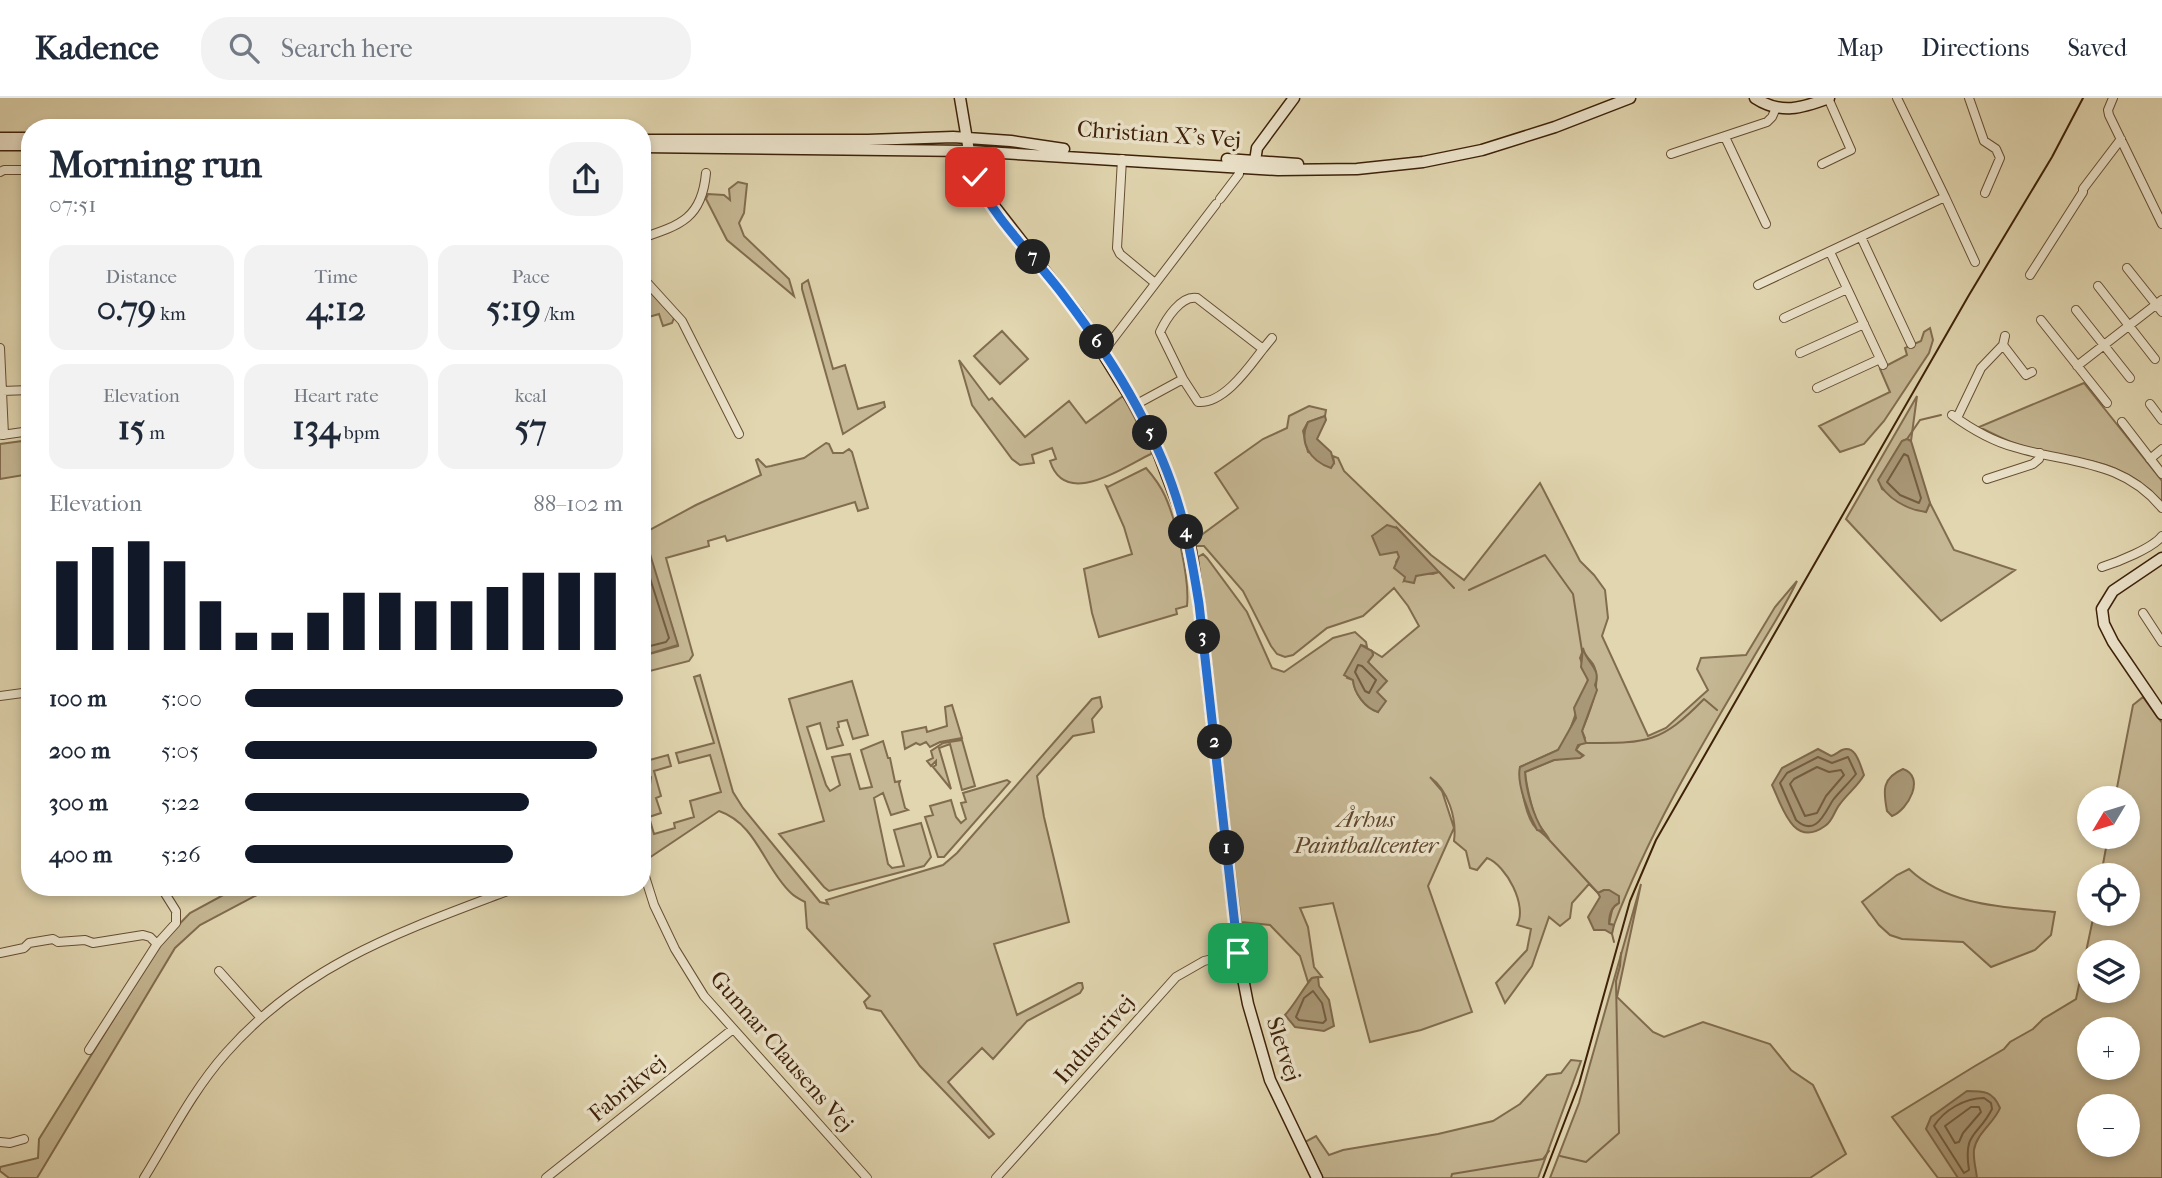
<!DOCTYPE html>
<html lang="en">
<head>
<meta charset="utf-8">
<style>
  :root { --surface:#fff; --page:#f2f2f3; --text:#1f2937; --muted:#747a83; --line:#e0e1e3; --accent:#111827 }
  body { margin:0; font-family:"IM FELL French Canon",serif; background:var(--page); color:var(--text); height:100vh; display:flex; flex-direction:column; font-size:26px; white-space:nowrap }
  * { box-sizing:border-box; margin:0 }
  p { font-size:23px; color:var(--muted) }
  .icon { flex:none; width:38px; height:38px; fill:none; stroke:currentColor; stroke-width:2; stroke-linecap:round; stroke-linejoin:round }
  .map { position:relative; flex:1; overflow:hidden }
  .drawer { position:absolute; left:21px; top:21px; width:630px; height:777px; display:flex; flex-direction:column; background:var(--surface); border-radius:28px; box-shadow:0 4px 10px #0003 }
  .drawer>* { flex:none }
  .needle { width:46px; rotate:232deg }
  .fabs { position:absolute; left:2077px; top:688px; display:grid; gap:14px }
  .fabs a { display:grid; place-items:center; width:63px; height:63px; border-radius:50%; background:var(--surface); box-shadow:0 4px 10px #0003; font-size:35px }
  .pin { position:absolute; display:grid; place-items:center; width:60px; height:60px; color:#fff; margin:-30px; border-radius:14px; box-shadow:0 4px 10px #0006 }
  .km { position:absolute; width:35px; height:35px; margin:-18px; border-radius:50%; background:#222; color:#fff; font-size:19px; line-height:35px; text-align:center }
  .round { display:grid; place-items:center; flex:none; width:74px; height:74px; border-radius:28px; background:var(--page) }
  .head { display:flex; align-items:center; justify-content:space-between; height:119px; padding:0 28px }
  h1 { font-size:38px; font-weight:700; line-height:52px }
  .metrics { display:grid; grid-template-columns:repeat(3,1fr); gap:10px; height:119px; padding:7px 28px }
  .metrics div { display:grid; align-content:center; border-radius:18px; background:var(--page); text-align:center }
  .metrics b { font-size:35px; font-weight:700 }
  .metrics small { font-size:19px; font-weight:400 }
  .metrics p { font-size:19px }
  .chart { height:196px; padding:14px 28px }
  .chart p { display:flex; justify-content:space-between }
  .chart svg { width:100%; height:126px; margin-top:7px; stroke:var(--accent); stroke-width:6 }
  ul { padding:0 28px; list-style:none; font-size:23px }
  li { display:grid; grid-template-columns:112px 84px 1fr; align-items:center; height:52px }
  li i { height:18px; border-radius:9px; background:var(--accent) }
  header { display:flex; align-items:center; gap:42px; box-sizing:border-box; height:98px; padding:0 35px; background:var(--surface); border-bottom:2px solid var(--line) }
  header strong { font-size:33px }
  nav { display:flex; gap:38px; margin-inline-start:auto; font-size:24px }
  .search { width:490px; height:63px; background:var(--page); display:flex; align-items:center; gap:18px; box-sizing:border-box; padding:0 24px; border-radius:28px; color:var(--muted); font-size:26px }
  .map>svg:first-child { display:block }
  .green { fill:#c5b793; stroke:#816c4e; stroke-width:2; fill-rule:evenodd }
  .water { fill:#a99877; stroke:#7e684b; stroke-width:2 }
  .lines { fill:none; stroke-linecap:round; stroke-linejoin:round }
  .shore { stroke:#735c40; stroke-width:2 }
  .stream { stroke:#7e684b; stroke-width:2 }
  .street-casing { stroke:#664e32; stroke-width:10 }
  .secondary-casing { stroke:#3d2108; stroke-width:13 }
  .street { stroke:#ece4cc; stroke-width:8 }
  .secondary { stroke:#ece4cc; stroke-width:10 }
  .tram { stroke:#3d2108; stroke-width:2 }
  .route-casing { stroke:#fff; stroke-width:14 }
  .route { stroke:#1a73e8; stroke-width:9 }
  .labels { text-anchor:middle; stroke-width:7; stroke-linejoin:round; paint-order:stroke }
  .street-label { font-size:23px; fill:#3d2108; stroke:#ece4cc }
  .park-label { font-size:23px; font-style:italic; fill:#5f462b; stroke:#ece4cc }
</style>
</head>
<body>
<header>
<strong>Kadence</strong>
<div class="search"><svg class="icon" aria-label="search" viewBox="0 0 24 24"><circle cx="10" cy="10" r="6"/><path d="M15 15l6 6"/></svg>Search here</div>
<nav><a>Map</a><a>Directions</a><a>Saved</a></nav>
</header>
<div class="map">
<svg width="2162" height="1080" viewBox="0 0 2162 1080">
  <rect width="100%" height="100%" fill="#e1d6b0"/>
  <filter id="stains"><feTurbulence type="fractalNoise" baseFrequency=".00286" numOctaves="4"/><feColorMatrix values="0 0 0 0 .2 0 0 0 0 .09 0 0 0 0 .02 0 0 0 .5 -.17"/></filter>
  <radialGradient id="worn" r=".72"><stop offset=".6" stop-color="#630" stop-opacity="0"/><stop offset="1" stop-color="#630" stop-opacity=".3"/></radialGradient>
  <path class="green" d="M738,84L747,86L744,115L739,125L744,138L789,181L794,198L727,142L706,101L708,96L724,97L730,102L729,91Z
    M808,182L833,271L845,267L858,311L884,304L885,309L843,336L802,191V186Z
    M642,185L672,217L674,220L672,225L663,228L659,216L642,221Z
    M1930,230L1933,242L1929,255L1884,323L1864,346L1840,354L1819,328L1890,294L1880,271L1907,257L1905,250L1921,243L1924,234Z
    M1002,233L1028,261L1000,286L974,258Z
    M959,262L989,302L992,300L1025,339L1069,303L1086,325L1123,298L1152,352L1151,356C1123,369 1065,411 1050,363L1056,361L1052,350L1032,357L1034,365L1020,367L1012,361L972,307Z
    M2084,285L2162,383V404C2117,355 2075,365 2019,347C2005,342 1992,335 1979,329Z
    M1917,298L1911,343L1907,341L1902,343L1879,382L1882,391L1926,414L1930,405L1954,452L2015,472L1941,523L1846,421Z
    M1309,308L1326,312L1325,318L1308,324L1303,333L1308,354L1334,365L1333,358L1338,360L1344,373L1431,457L1464,482L1540,385L1580,463L1594,477L1605,492L1608,520L1602,538L1648,638L1666,630L1708,592L1697,571L1701,560L1746,557L1775,509L1797,483C1784,511 1767,536 1752,562C1701,648 1649,734 1614,827L1609,826L1613,808L1604,792L1598,795L1589,786L1572,805L1570,820L1560,828L1549,819L1532,868L1505,905L1496,885L1527,852L1531,831L1517,827C1528,808 1506,767 1487,760L1477,772L1470,770L1466,753L1454,743C1457,720 1448,692 1430,679L1442,693L1454,730L1428,788L1472,914L1421,932L1370,944L1333,805L1300,810L1308,829L1314,869L1322,879L1312,880L1308,884L1300,858L1270,827L1241,824L1198,459L1203,456L1207,460L1247,514L1272,570L1284,574L1333,540L1355,534L1366,544L1367,549L1361,547L1347,580L1353,582C1354,595 1365,610 1378,614L1377,595L1368,564L1373,557L1372,553L1382,559L1419,528L1408,508L1394,490L1363,518L1327,530L1293,557L1285,559L1277,556L1271,548L1243,493L1204,448H1196V441L1238,410L1215,375L1263,341L1287,330L1289,318ZM1397,430L1438,474L1433,476L1423,475L1404,483L1406,479L1396,464L1399,459ZM1583,552C1585,558 1589,560 1593,566C1603,584 1589,615 1582,633L1585,640L1576,652L1583,657L1554,662L1525,674C1526,685 1532,713 1537,723C1540,730 1546,735 1549,741C1545,737 1540,734 1536,730C1525,719 1520,684 1520,669L1558,652L1568,637L1588,582L1580,560Z
    M30,342V376L0,381V346Z
    M826,345L829,346L833,355H843L849,351L852,354L868,410L858,413L855,404L727,443L725,438L708,443L709,448L666,460L693,557L689,563L642,575V558L678,548L645,443L642,445V436L696,407L761,377L756,362L758,361L766,369L771,368L804,360Z
    M1146,370C1154,379 1160,387 1165,398C1176,422 1190,481 1187,508L1176,511L1177,516L1099,539L1092,515L1084,471L1132,456L1124,429L1106,388L1108,389Z
    M700,577L733,694L743,710L820,804L828,806L826,802L943,767L957,755L1092,601L1100,599L1102,609L1092,621L1094,634L1073,638L1037,678L1044,719L1069,824L994,846L1017,917L1078,885H1082L1083,890L1080,895L1027,923L993,961L982,950L948,984L994,1036L989,1040L920,968L881,913L867,910L864,904L870,898L807,830L805,804C801,802 795,799 791,795C764,770 757,726 719,713L649,760L642,740V708L649,695L651,679L642,668V664L668,657L671,668L654,673L661,698L656,700L661,715L649,719L654,736L675,730L674,725L694,719L690,703L721,694L710,657L679,665L676,655L714,645L694,579Z
    M852,583L868,637L853,641L847,622L838,624L839,629L837,630L843,647L827,651L820,625L807,629L826,687L830,693L840,687L832,659L850,656L860,691L872,689L861,652L883,643L888,660H890L895,684L900,683L899,686L905,710L908,712L891,717L883,695L874,700L888,766L892,770L904,768L894,732L921,725L931,759L924,768L829,793L824,789L779,736L824,723L789,601Z
    M2143,599L2162,625V1080H1938L1892,1019L1975,968L2004,951L2010,944L2033,931L2043,921L2076,901L2094,816H2128V777H2101L2108,739L2128,738V700H2115L2133,607ZM2090,854H2128V892H2090ZM2090,931H2128V970H2090ZM2090,1008H2128V1046H2090Z
    M952,607L962,640L940,644L930,649L926,644L920,647L916,645L905,651L902,634L926,629L927,634L947,628L945,609Z
    M962,642L975,688L962,692L950,646L939,650L951,691L933,669L936,667V663L931,668L927,663L933,660L931,653L943,645Z
    M1007,682L1010,684L944,759H938L925,719L933,717L930,708L951,702L956,719L961,725L966,721L961,705L966,704L963,695Z
    M1909,771C1948,808 2003,809 2055,814L2051,837L2035,852L1991,869L1963,844L1902,841L1890,837L1879,827L1862,804L1897,777Z
    M1641,786L1617,899L1653,934L1664,939L1703,924L1770,946L1791,972L1813,987L1846,1056L1810,1080H1550L1579,1005Z
    M238,789H272L200,827L175,850L37,1080H9L0,1073V1069L38,1060L39,1041L161,845L190,815Z
    M1571,962L1581,963L1538,1080H1323L1305,1044L1316,1038L1329,1057L1343,1052L1438,1036L1493,1023L1520,1006L1547,977L1561,975Z"/>
  <path class="water" d="M1325,318L1326,322L1317,341L1331,354L1334,365L1331,370C1310,363 1298,344 1308,324Z
    M1907,341L1911,343L1930,405L1926,414C1908,412 1885,400 1878,382L1902,343Z
    M1387,427L1397,430L1439,474L1416,478L1414,485L1404,483L1405,479L1394,470L1399,459L1397,454L1380,457L1372,438Z
    M646,443L678,547L642,558V445Z
    M1361,547L1372,553L1373,557L1368,564L1387,583L1377,594L1386,603L1378,614C1365,610 1354,595 1353,582L1344,577Z
    M1583,550C1586,565 1602,570 1595,587L1597,592L1582,633L1586,645L1578,647L1576,652L1583,658L1580,660L1554,662L1525,674C1526,692 1533,717 1543,733L1537,732C1529,717 1516,685 1520,669L1558,652L1576,620L1574,610L1588,582L1581,569Z
    M1818,651L1831,658C1835,657 1838,654 1842,652C1856,646 1860,667 1864,677C1858,688 1847,696 1840,706C1834,713 1833,723 1825,728C1793,751 1782,708 1772,687L1782,670Z
    M1903,671C1926,679 1908,712 1892,718L1887,713C1883,692 1882,680 1903,671Z
    M1604,792H1609L1619,798V805C1611,809 1609,817 1609,826L1614,827L1612,836L1605,832H1594L1588,819L1600,799L1598,795Z
    M1318,879L1319,888L1329,902L1334,928L1324,933L1295,929L1285,917C1295,906 1302,892 1312,880Z
    M1967,993C1984,993 1993,993 2000,1010C1994,1025 1976,1036 1974,1052C1973,1061 1976,1071 1977,1080H1958L1926,1031L1931,1019Z"/>
  <g class="lines">
    <path class="shore" d="M1904,356L1908,358L1921,400L1919,405L1900,397L1887,384Z
      M642,455L669,540L666,544L642,550
      M1358,567L1362,568L1376,582L1369,595L1365,593L1355,574Z
      M1818,659L1832,665L1848,659L1856,676C1849,685 1840,693 1833,702C1825,714 1816,740 1796,722L1780,685L1787,675Z
      M1817,669L1829,674L1841,672L1844,677L1826,698L1817,715L1805,718L1790,686L1794,681Z
      M1313,893L1322,905L1326,922L1323,925L1299,922L1296,919L1304,900Z
      M1984,1000L1991,1005L1992,1011C1978,1039 1963,1033 1969,1072L1964,1075L1934,1028C1944,1012 1965,1000 1984,1000Z
      M1971,1009H1979L1981,1014L1963,1035L1959,1044L1955,1045L1945,1028Z"/>
    <path class="stream" d="M1907,341L1920,322L1941,317
      M1439,474L1454,490
      M1469,492L1545,457L1573,496L1582,553
      M1586,645C1647,645 1660,646 1704,601L1717,612
      M1541,733L1598,795
      M1612,836L1614,844
      M1560,1058L1586,1064L1619,1035L1616,883L1620,868L1621,855
      M1451,1080L1452,1076L1543,1061L1549,1053"/>
    <g class="street-casing">
      <path id="street" d="M1969,0L1984,43L1996,51L2000,60L1985,95
        M2113,0L2108,12L2109,17L2162,126
        M1725,39L1766,126
        M1671,56L1767,24L1772,19L1776,10
        M1122,61L1117,150L1120,156L1155,185
        M1822,66L1851,52L1828,0
        M0,74L4,72H30
        M1945,99L1975,164
        M1220,101L1239,76V69
        M1861,139L1911,246
        M642,140C681,127 702,120 706,75
        M1830,154L1883,267
        M2127,170L2162,214
        M2030,177L2083,94V91L2121,41
        M642,179L682,223L739,336
        M1758,187L1945,99L1897,0
        M2098,188L2155,261
        M2076,212L2130,280
        M1784,220L1847,191
        M2041,222L2107,305
        M2003,247L2026,277L2032,274
        M0,250L4,337
        M1263,251C1249,269 1224,306 1198,304L1183,281L1160,234C1166,221 1181,197 1197,200L1263,251L1272,240
        M1103,254L1216,106
        M1800,255L1864,226
        M2077,268L2162,202
        M1817,290L1880,261
        M2,293L30,292
        M2150,306L2162,322
        M1135,307L1183,281
        M1952,317C1970,330 1992,343 2014,349C2069,366 2122,361 2162,410
        M1957,320L1981,270L2003,247L2005,238
        M2122,324L2162,376
        M2,337L30,333
        M2150,361L2162,351
        M1987,381L2033,366L2039,361L2040,355
        M2102,469C2118,464 2153,450 2162,438
        M2143,515L2162,544
        M0,598L30,594
        M642,769L654,807L675,851L704,898L867,1080
        M0,855L24,850L29,845L53,841L58,844L85,842L93,845L143,837L150,839L157,846
        M219,873L261,920
        M89,952L157,846L176,825V813L161,789
        M0,1044L10,1045L24,1041
        M144,1080C170,1038 193,992 226,955C307,863 408,831 518,789
        M546,1080L733,931
        M996,1080L1176,879L1204,863L1238,855"/>
    </g>
    <g class="secondary-casing">
      <path id="secondary" d="M960,0L971,65L981,91L1079,217L1135,307L1153,341L1180,412L1191,453L1199,506L1238,855L1248,906L1270,982L1317,1080
        M1755,0C1781,17 1802,10 1829,0
        M0,40H30
        M642,42H868L953,39L1011,43L1064,51
        M0,47H30
        M642,49L969,53L1278,72L1357,71L1423,64L1482,52L1555,29L1630,0
        M1227,61L1298,66
        M1255,63L1257,50L1294,0
        M2162,460L2113,493L2102,511L2104,526L2113,544L2162,616"/>
    </g>
    <use href="#street" class="street"/>
    <use href="#secondary" class="secondary"/>
    <path class="tram" d="M1543,1080L1579,986L1630,803L1656,742L1969,197L2052,59L2083,0"/>
  </g>
  <g class="lines">
    <g class="route-casing">
      <path id="route" d="M975,79C992,118 1038,163 1064,198C1113,262 1158,335 1180,412C1189,443 1194,475 1199,506L1238,855"/>
    </g>
    <use href="#route" class="route"/>
  </g>
  <g class="labels">
    <g class="street-label">
      <text transform="translate(1159 36) rotate(4)" y="8">Christian X's Vej</text>
      <text transform="translate(1094 941) rotate(-49)" y="8">Industrivej</text>
      <text transform="translate(1284 951) rotate(72)" y="8">Sletvej</text>
      <text transform="translate(782 953) rotate(49)" y="8">Gunnar Clausens Vej</text>
      <text transform="translate(627 990) rotate(-39)" y="8">Fabrikvej</text>
    </g>
    <g class="park-label">
      <text x="1366" y="729">Århus<tspan x="1366" dy="26">Paintballcenter</tspan></text>
    </g>
  </g>
  <rect width="100%" height="100%" filter="url(#stains)"/>
  <rect width="100%" height="100%" fill="url(#worn)"/>
</svg>
<div class="fabs">
<a><svg class="needle" viewBox="-14 -14 28 28"><path d="M0-13l5 13h-10z" fill="#e53935"/><path d="M0 13l5-13h-10z" fill="#747a83"/></svg></a>
<a><svg class="icon" aria-label="locate" viewBox="0 0 24 24"><circle cx="12" cy="12" r="6"/><path d="M12 2v4M12 18v4M2 12h4M18 12h4"/></svg></a>
<a><svg class="icon" aria-label="layers" viewBox="0 0 24 24"><path d="M12 4l9 5-9 5-9-5zM3 14l9 5 9-5"/></svg></a>
<a>+</a>
<a>−</a>
</div>
<div class="pin" style="left:1238px;top:855px;background:#1e9e55"><svg class="icon" aria-label="arrive" viewBox="0 0 24 24"><path d="M6 21V4h12l-3 4 3 4H6"/></svg></div>
<div class="pin" style="left:975px;top:79px;background:#d93025"><svg class="icon" aria-label="check" viewBox="0 0 24 24"><path d="M5 12l5 5 9-10"/></svg></div>
<b class="km" style="left:1227px;top:750px">1</b>
<b class="km" style="left:1215px;top:644px">2</b>
<b class="km" style="left:1203px;top:539px">3</b>
<b class="km" style="left:1186px;top:434px">4</b>
<b class="km" style="left:1150px;top:335px">5</b>
<b class="km" style="left:1097px;top:244px">6</b>
<b class="km" style="left:1033px;top:159px">7</b>
<section class="drawer">
<div class="head"><div><h1>Morning run</h1><p>07:51</p></div><a class="round"><svg class="icon" aria-label="share" viewBox="0 0 24 24"><path d="M12 15V3M7 8l5-5 5 5M5 13v7h14v-7"/></svg></a></div>
<div class="metrics">
<div><p>Distance</p><b>0.79<small> km</small></b></div>
<div><p>Time</p><b>4:12</b></div>
<div><p>Pace</p><b>5:19<small> /km</small></b></div>
</div>
<div class="metrics">
<div><p>Elevation</p><b>15<small> m</small></b></div>
<div><p>Heart rate</p><b>134<small> bpm</small></b></div>
<div><p>kcal</p><b>57</b></div>
</div>
<div class="chart"><p><span>Elevation</span>88–102 m</p>
<svg viewBox="0 0 160 44" preserveAspectRatio="none"><path d="M5 44V13M15 44V8M25 44V6M35 44V13M45 44V27M55 44V38M65 44V38M75 44V31M85 44V24M95 44V24M105 44V27M115 44V27M125 44V22M135 44V17M145 44V17M155 44V17"/></svg>
</div>
<ul>
<li><b>100 m</b>5:00<i style="width:100%"></i></li>
<li><b>200 m</b>5:05<i style="width:93%"></i></li>
<li><b>300 m</b>5:22<i style="width:75%"></i></li>
<li><b>400 m</b>5:26<i style="width:71%"></i></li>
</ul>
</section>
</div>
</body>
</html>
